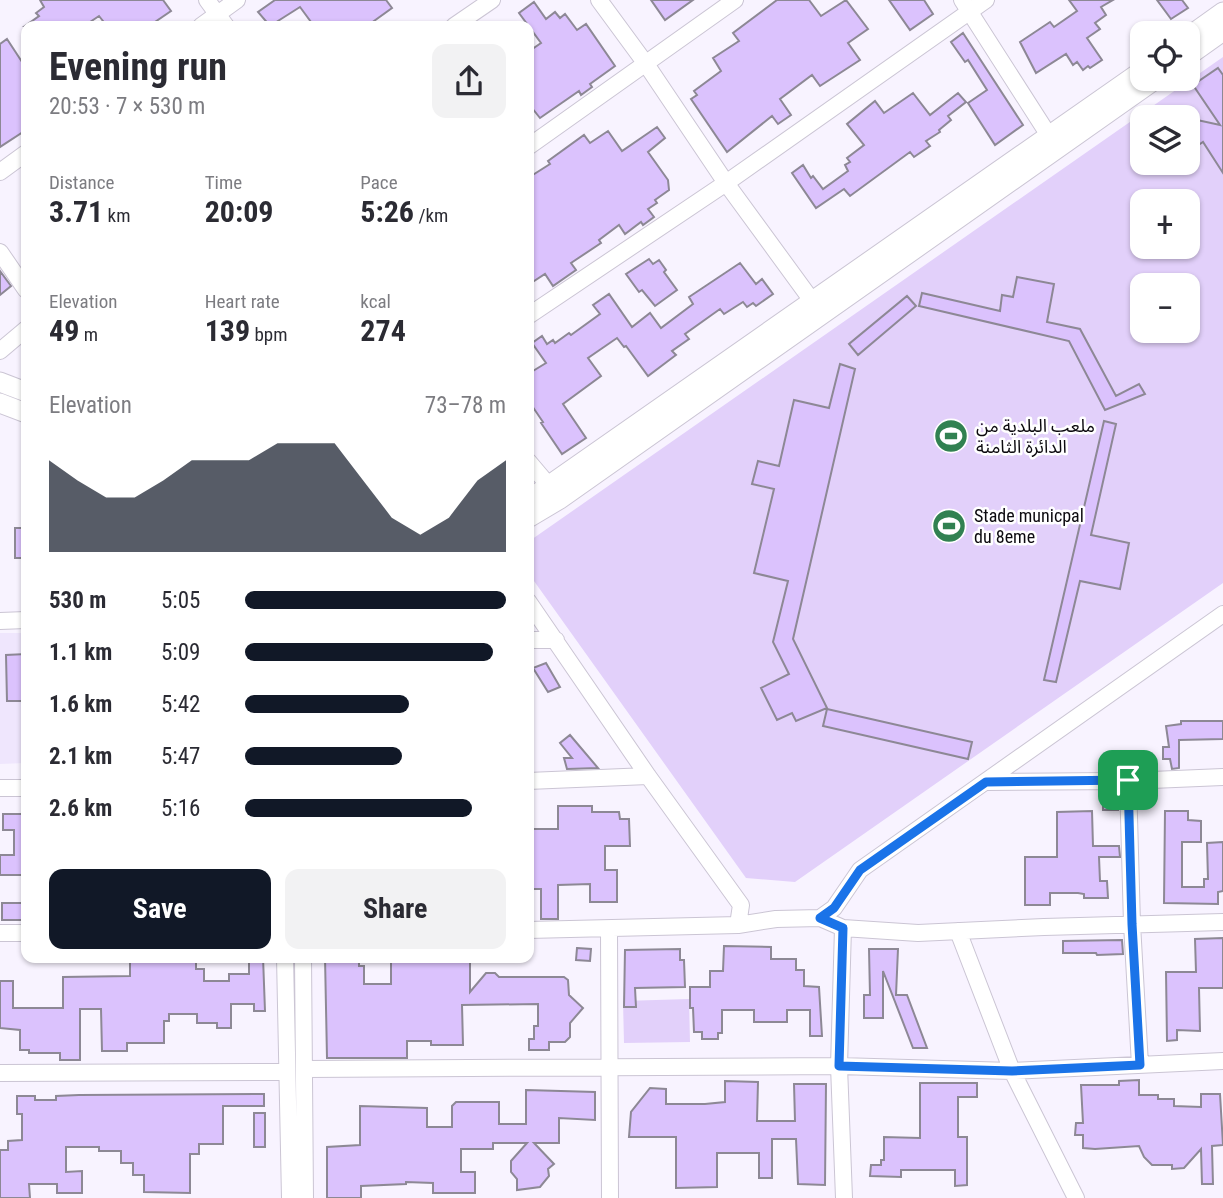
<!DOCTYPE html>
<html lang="en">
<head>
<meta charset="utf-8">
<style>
  :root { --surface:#fff; --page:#f2f2f3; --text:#2b2b33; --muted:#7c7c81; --accent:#111827 }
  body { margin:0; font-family:"Roboto Condensed","Noto Sans Arabic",sans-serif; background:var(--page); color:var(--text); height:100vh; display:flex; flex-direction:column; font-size:26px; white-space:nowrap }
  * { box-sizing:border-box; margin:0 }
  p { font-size:23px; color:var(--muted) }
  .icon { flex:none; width:38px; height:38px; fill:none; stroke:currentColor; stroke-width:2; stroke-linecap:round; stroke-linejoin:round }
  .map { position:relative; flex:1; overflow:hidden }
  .side { position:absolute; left:21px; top:21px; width:513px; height:942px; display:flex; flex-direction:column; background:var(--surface); border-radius:14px; box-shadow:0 2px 5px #0004 }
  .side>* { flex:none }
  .fabs { position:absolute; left:1130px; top:21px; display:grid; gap:14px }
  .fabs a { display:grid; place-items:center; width:70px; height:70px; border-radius:14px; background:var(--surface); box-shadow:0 2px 5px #0004; font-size:35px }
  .pin { position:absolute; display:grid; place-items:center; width:60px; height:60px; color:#fff; margin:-30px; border-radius:14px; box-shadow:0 4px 10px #0006 }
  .round { display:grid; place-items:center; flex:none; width:74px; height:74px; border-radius:14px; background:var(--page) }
  .headline { display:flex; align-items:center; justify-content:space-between; height:119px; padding:0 28px }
  h1 { font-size:38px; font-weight:700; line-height:52px }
  .stats { display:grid; grid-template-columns:repeat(3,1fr); gap:10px; height:119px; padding:7px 28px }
  .stats div { display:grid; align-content:center }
  .stats b { font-size:30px; font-weight:700 }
  .stats small { font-size:19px; font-weight:400 }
  .stats p { font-size:19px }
  .chart { height:196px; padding:14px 28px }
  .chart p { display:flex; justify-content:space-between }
  .chart svg { width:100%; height:126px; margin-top:7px; fill:var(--accent); opacity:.7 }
  .button { display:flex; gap:14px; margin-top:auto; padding:14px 28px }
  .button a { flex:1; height:80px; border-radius:14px; background:var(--accent); color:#fff; font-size:28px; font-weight:700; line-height:80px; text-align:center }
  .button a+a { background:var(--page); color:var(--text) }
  ul { padding:0 28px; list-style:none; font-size:23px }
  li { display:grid; grid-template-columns:112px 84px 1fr; align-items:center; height:52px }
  li i { height:18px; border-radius:9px; background:var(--accent) }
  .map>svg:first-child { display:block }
  .built { fill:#efe6fd }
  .green { fill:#e2d0fa; fill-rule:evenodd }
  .building { fill:#dbc2fd; stroke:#8d8895; stroke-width:2 }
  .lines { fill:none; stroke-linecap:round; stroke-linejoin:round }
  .minor-casing { stroke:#cbc5d4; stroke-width:18 }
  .tertiary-casing { stroke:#cbc5d4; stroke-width:21 }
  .minor { stroke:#fff; stroke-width:16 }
  .tertiary { stroke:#fff; stroke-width:19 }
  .route-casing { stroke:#fff; stroke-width:14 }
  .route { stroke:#1a73e8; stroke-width:9 }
  .labels { text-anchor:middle; stroke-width:5; stroke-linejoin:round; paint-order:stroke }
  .poi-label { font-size:18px; fill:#0c0a0f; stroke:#fff; text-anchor:start }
</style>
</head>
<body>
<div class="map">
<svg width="1223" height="1198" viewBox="0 0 1223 1198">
  <rect width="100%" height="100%" fill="#f8f3ff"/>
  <path class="built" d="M0,633H26V763L0,764Z"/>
  <path class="green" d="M1223,57V583L795,882L746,878L529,574L528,542ZM1143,117H1188V163H1143ZM1143,201H1188V247H1143ZM1143,285H1188V331H1143Z
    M689,999L690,1042L624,1043L623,1001Z"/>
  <path class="building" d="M40,0H163L171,11L149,26H107L99,16L84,26H25L39,16L36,13L44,7Z
    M275,0H386L392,8L367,26H314L300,7L270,26L258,12Z
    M651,0H693L665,20Z
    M777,0H809L821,16L846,0L868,29L848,43L860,60L820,86L812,75L780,99L791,115L778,124L772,116L727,152L691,99L697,95L694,91L721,71L713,58L739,41L733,33Z
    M889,0H924L933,14L910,30Z
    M1069,0H1113L1101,7L1106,15L1095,23L1100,29L1087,38L1102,60L1090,68L1088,66L1083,70L1077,62L1073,65L1066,54L1036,73L1020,42L1050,22L1054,27L1077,11Z
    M1157,0H1182L1188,8L1171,19Z
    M534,2L546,19L555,12L560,18L565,14L577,30L586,24L615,66L590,84L592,87L581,95L579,91L540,118L528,103V52L541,43L519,13Z
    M963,33L1023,125L995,145L968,103L987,90L968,60L965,62L951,42Z
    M7,39L26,68V130L0,147V44Z
    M1218,68L1223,75V173L1203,142L1197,146L1188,144V118L1220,125L1193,85Z
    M913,93L930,115L958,93L966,102L948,116L951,120L939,130L940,132L926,141L930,146L914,157L910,152L850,196L844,189L816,208L792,173L803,165L811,178L813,176L823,189L848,171L845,165L850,162L847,158L864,145L847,124L875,101L884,113Z
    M657,127L665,138L648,152L668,180L669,190L655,200L657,203L648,209L654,217L643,225L641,222L625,234L619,225L599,240L601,243L571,263L576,270L553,286L545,274L528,285V178L550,164L548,161L584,135L590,143L608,131L622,151Z
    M649,259L653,264L659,260L666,270L664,272L677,290L655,306L642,290L639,292L626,274Z
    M740,263L756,284L762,279L773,294L756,306L753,303L747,307L743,302L724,314L720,309L685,334L689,339L672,351L676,355L648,376L626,346L624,347L617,338L588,358L601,376L563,404L586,438L562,454L541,423L543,422L528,400V374L546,363L532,343L542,336L547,344L553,340L555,343L569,333L571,335L600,314L593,305L609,294L632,327L650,313L661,328L693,304L689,297Z
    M0,271L11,286L0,295Z
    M1017,277L1054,284L1047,322L1080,329L1116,396L1139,384L1145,394L1105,410L1069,341L919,306L922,293L1000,311L1002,295L1013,297Z
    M907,296L916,306L858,355L849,344Z
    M840,364L855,369L793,639L827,708L796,721L792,713L777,720L761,688L789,674L773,642L788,581L754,573L774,489L752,484L758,461L779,466L794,400L829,408Z
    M1104,421L1116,424L1091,535L1129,543L1120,589L1080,581L1056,682L1044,680Z
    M15,528H26V558H15Z
    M26,654V701H7L6,655Z
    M546,663L560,687L548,692L533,668Z
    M827,709L972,742L968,759L823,726Z
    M1181,721H1223V739L1179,740V768L1172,769L1170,759H1163V747H1169L1166,726L1181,724Z
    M570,735L598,768L567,769L564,758H572L560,743Z
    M1103,799H1118V810H1103Z
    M558,806H592V812H619L620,819H629L630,846H605V870H617V902H590V884L558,885V919H541V889H528V832H532V829H558Z
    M1092,811L1093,846H1119L1120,857H1099L1100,881H1107L1108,898H1084V894L1078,893H1050V905H1025V857H1057V812Z
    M1165,811H1188V820L1201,821V842H1182V887H1204V879H1208L1207,843L1223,842V891L1218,892V904L1164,903Z
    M3,814H22V825H26L25,875H0V855H14V830H3Z
    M2,903H24V920H2Z
    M1223,938V988H1199L1200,1031L1177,1030V1040L1167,1041L1166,972H1196L1195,939Z
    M1122,940L1123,954L1097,955L1096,953H1063V941Z
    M724,946L771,947V959H796V970H804V986L819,987L822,1036H810V1010H787V1022H754V1010H722V1033H718V1039H702V1032H694L693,1008H690V987H710V971H723Z
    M577,948L591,949L590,961L576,960Z
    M680,949V960H684L685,987L635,988L636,1007H624L625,950Z
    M869,949H898L896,995H907L927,1048H913L883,971V1018H864V995H870Z
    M130,957L192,959V962H196V969H204V981H229V974H249V957H263L265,1011H254V1004H231V1028H217V1023H197V1014H169V1021H164V1043H127V1051H102L101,1009H80V1060H60V1053H29V1050H20V1030L0,1028V981H13V1008H63V977L130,976Z
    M325,957H359V966H364V984H391V960H457V957H470V992L486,973H495L499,977H564L568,980L569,995L583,1008L570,1023V1037L565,1042H549V1050H529V1039H534V1026H538V1004L462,1005L463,1045H431V1041H407V1058H327Z
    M1139,1080V1095H1158V1099H1174V1106L1201,1107V1094H1220L1223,1145L1212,1146L1213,1184H1202L1201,1149L1184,1168L1172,1169V1165H1152L1144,1157L1139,1146L1095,1149L1083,1148V1135H1075L1076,1123H1083L1081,1085H1119V1081Z
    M725,1081L758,1082L757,1121H795L794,1084H826L825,1185L798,1184L796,1139H772V1178H759V1153H717V1187L676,1188V1137H629L631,1112L650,1088L666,1089V1104H705L725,1102Z
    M920,1083H977V1097H958V1137H967V1185L955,1186V1170H901V1177L870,1176L871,1165H881V1160H884V1137L920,1138Z
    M526,1090L595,1092V1120L559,1118V1143H534L554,1164L548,1169L549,1176L540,1187L517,1190V1179L511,1172V1161L527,1143H493V1149H461V1172H475V1193H433V1183L406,1182V1184L361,1186V1198H327V1147L360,1145V1106L427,1108V1127H452V1106L456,1102H499V1124H526Z
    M264,1094V1106H223V1144H199V1154H190V1193L144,1192V1175H133V1163H121V1151H99V1147H66V1172L82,1171V1193H57V1184H29L30,1198H0V1150H8V1141L22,1140V1114H17V1096H35V1100H56V1096L79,1095Z
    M254,1113H265V1147H254Z"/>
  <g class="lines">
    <g class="minor-casing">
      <path id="minor" d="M207,0L226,26
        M599,0L646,64L726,183L818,309
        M962,0L1055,145
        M201,26L237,0
        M454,26L492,0
        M528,147L735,0
        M0,172L26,153
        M0,252L26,290
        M528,316L726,183L986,0
        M0,351L26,329
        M528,461L556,494
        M528,601L648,776L741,905L738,925
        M0,621L26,620
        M528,640H556
        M528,781L648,776
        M1128,781L1132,924L1140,1065
        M987,782L1128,781L1223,777
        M0,788H26
        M820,918L843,928L918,933L1044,927L1223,922
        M843,928L839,1066L844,1198
        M609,929L610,1198
        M528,930L738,925L776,919L820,918L834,908L860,870L1223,614
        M958,931L1012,1071L1076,1198
        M0,933H26
        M285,957L290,1198
        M303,957L305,1198
        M305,1069L839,1066L1012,1071L1223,1061
        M0,1073L287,1072"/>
    </g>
    <g class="tertiary-casing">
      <path id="tertiary" d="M1188,37L1223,12
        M1188,56L1223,31
        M0,382L26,392
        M0,403L26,413
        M528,500L1143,70
        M528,518L560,499L1156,79"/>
    </g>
    <use href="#minor" class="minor"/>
    <use href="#tertiary" class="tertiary"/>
  </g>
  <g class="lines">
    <g class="route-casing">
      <path id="route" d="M1128,780L1132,924L1140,1065L1012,1071L839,1066L843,928L820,918L834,908L860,870L986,782Z"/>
    </g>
    <use href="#route" class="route"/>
  </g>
  <defs>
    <g id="stadium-disc" transform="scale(1.75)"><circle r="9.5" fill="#318151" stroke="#fff"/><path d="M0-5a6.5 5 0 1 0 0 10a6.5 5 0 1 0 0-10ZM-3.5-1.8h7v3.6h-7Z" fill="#fff"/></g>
  </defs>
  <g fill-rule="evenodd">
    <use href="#stadium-disc" x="951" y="436"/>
    <use href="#stadium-disc" x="949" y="526"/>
  </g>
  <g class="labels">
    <g class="poi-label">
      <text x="976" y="432">ملعب البلدية من<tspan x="976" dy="21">الدائرة الثامنة</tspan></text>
      <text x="974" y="522">Stade municpal<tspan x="974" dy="21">du 8eme</tspan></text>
    </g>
  </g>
</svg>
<div class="fabs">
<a><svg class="icon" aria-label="locate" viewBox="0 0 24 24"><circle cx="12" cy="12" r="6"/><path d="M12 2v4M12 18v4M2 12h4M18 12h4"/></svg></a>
<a><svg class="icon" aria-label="layers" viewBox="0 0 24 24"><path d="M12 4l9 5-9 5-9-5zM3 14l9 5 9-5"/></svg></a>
<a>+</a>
<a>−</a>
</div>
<div class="pin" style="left:1128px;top:780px;background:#1e9e55"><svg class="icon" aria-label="arrive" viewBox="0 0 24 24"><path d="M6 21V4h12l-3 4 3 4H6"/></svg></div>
<section class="side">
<div class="headline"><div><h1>Evening run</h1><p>20:53 · 7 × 530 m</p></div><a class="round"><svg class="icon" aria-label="share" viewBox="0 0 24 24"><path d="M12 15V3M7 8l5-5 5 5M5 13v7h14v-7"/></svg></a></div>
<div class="stats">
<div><p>Distance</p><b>3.71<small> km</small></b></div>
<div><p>Time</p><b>20:09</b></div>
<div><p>Pace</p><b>5:26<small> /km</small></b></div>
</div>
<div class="stats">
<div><p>Elevation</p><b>49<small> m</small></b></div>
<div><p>Heart rate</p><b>139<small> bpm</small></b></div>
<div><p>kcal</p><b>274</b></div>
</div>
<div class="chart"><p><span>Elevation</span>73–78 m</p>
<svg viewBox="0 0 160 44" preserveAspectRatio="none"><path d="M0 44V12L10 19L20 25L30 25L40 19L50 12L60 12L70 12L80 6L90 6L100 6L110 19L120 32L130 38L140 32L150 19L160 12V44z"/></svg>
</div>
<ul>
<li><b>530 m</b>5:05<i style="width:100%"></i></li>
<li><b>1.1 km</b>5:09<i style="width:95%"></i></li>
<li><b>1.6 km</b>5:42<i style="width:63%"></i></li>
<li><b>2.1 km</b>5:47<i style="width:60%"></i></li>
<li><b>2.6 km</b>5:16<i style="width:87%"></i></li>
</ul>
<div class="button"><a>Save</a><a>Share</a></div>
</section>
</div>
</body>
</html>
